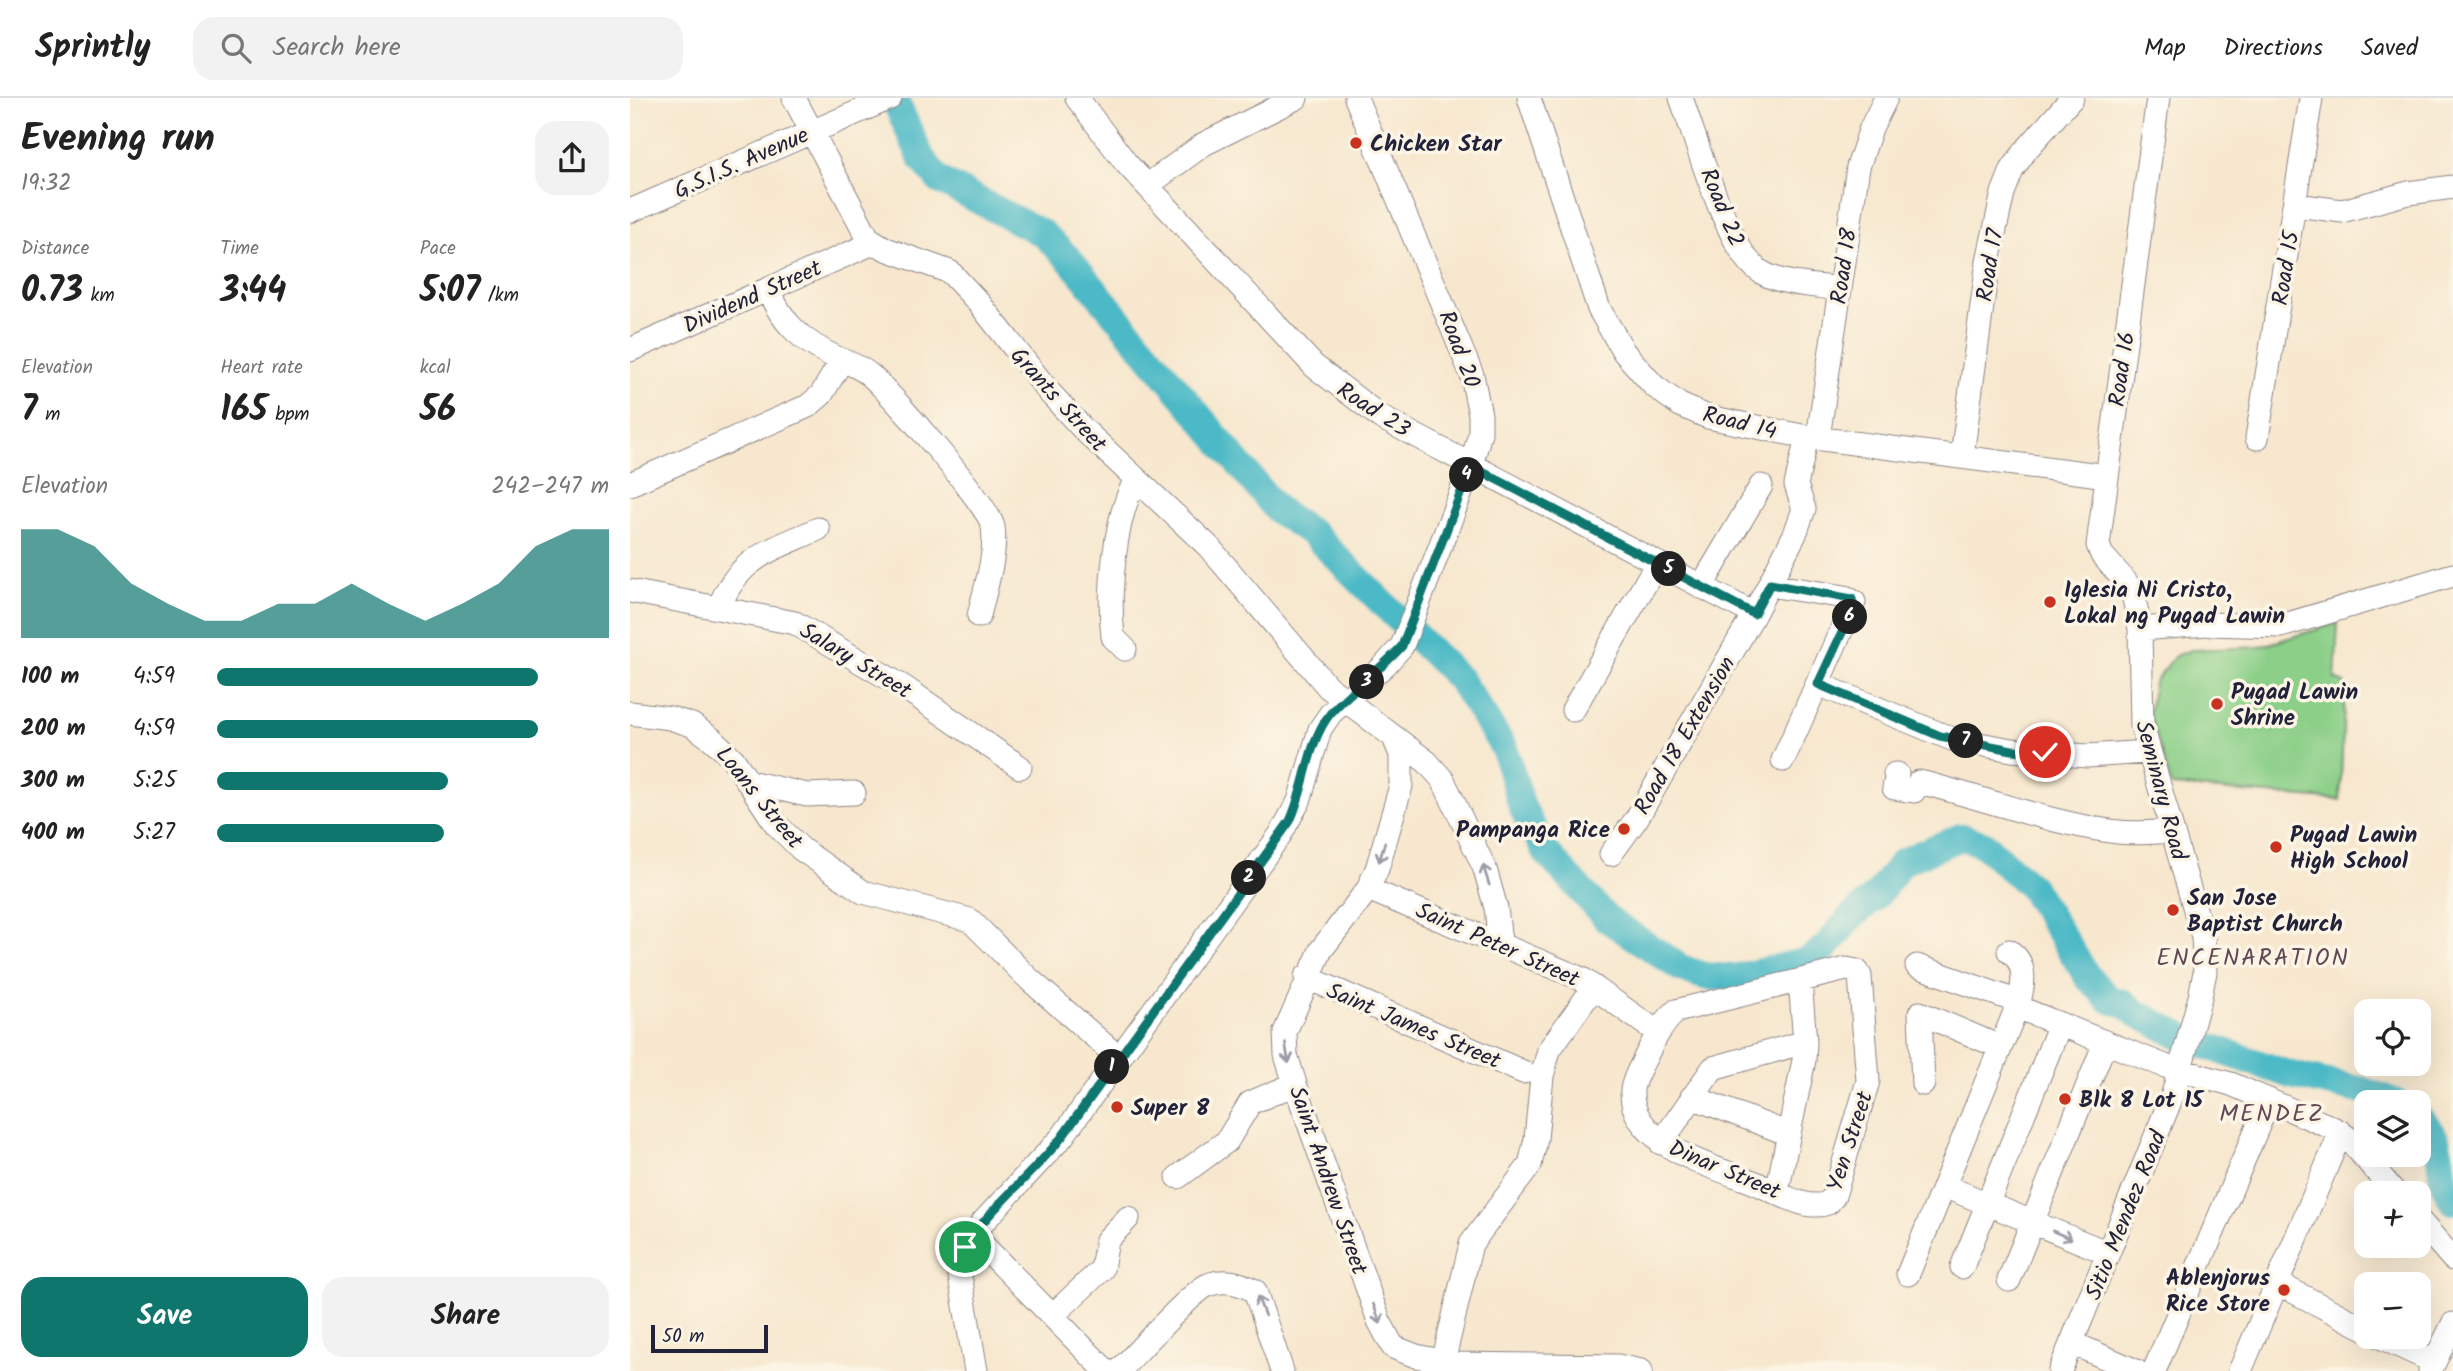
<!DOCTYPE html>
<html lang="en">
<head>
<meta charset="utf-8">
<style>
  :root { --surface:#fff; --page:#f2f2f2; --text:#222; --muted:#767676; --line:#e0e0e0; --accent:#0f766e }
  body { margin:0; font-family:Kalam,sans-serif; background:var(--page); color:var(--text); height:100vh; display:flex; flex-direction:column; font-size:26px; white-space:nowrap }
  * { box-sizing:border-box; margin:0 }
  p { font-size:23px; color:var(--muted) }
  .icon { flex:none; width:38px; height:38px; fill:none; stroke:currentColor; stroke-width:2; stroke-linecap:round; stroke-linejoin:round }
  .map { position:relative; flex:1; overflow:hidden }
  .drawer { display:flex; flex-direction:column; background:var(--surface); width:630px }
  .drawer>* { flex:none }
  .fabs { position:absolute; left:1724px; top:901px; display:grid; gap:14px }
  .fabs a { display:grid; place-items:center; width:77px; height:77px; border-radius:14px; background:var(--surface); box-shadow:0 7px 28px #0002; font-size:35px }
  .scale { position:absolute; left:21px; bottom:18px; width:117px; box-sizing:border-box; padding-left:7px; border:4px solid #22223b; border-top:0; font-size:19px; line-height:24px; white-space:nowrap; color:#22223b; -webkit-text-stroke:5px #fcf5e5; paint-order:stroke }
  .pin { position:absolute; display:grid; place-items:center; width:60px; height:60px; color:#fff; margin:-30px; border:4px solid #fff; border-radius:50%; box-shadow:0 2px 7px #0007 }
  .km { position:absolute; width:35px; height:35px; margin:-18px; border-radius:50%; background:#222; color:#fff; font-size:19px; line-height:35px; text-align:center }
  .round { display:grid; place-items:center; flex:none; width:74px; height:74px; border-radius:21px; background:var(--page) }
  .head { display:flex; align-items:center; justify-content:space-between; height:119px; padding:0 21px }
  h1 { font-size:38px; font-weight:700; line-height:52px }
  .figures { display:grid; grid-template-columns:repeat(3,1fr); gap:10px; height:119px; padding:7px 21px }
  .figures div { display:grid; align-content:center }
  .figures b { font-size:35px; font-weight:700 }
  .figures small { font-size:19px; font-weight:400 }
  .figures p { font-size:19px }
  .chart { height:196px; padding:14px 21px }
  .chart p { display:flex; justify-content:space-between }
  .chart svg { width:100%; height:126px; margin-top:7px; fill:var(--accent); opacity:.7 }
  .action { display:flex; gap:14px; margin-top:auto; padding:14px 21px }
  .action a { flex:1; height:80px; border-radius:21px; background:var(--accent); color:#fff; font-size:28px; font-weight:700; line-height:80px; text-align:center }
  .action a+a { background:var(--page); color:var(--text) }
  ul { padding:0 21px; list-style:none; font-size:23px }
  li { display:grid; grid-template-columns:112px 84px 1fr; align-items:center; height:52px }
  li i { height:18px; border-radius:9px; background:var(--accent) }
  header { display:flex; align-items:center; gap:42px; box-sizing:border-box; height:98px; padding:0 35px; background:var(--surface); border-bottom:2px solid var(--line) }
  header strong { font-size:33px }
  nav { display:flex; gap:38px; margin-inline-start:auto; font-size:24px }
  .search { width:490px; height:63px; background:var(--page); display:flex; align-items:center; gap:18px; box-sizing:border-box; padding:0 24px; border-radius:21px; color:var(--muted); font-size:26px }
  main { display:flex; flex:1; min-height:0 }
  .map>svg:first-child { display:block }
  .green { fill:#8bcf88; stroke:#567862; stroke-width:2 }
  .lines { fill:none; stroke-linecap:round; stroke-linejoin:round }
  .river { stroke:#4cb9c6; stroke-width:28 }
  .minor-casing { stroke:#8c8484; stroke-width:25 }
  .minor { stroke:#fff; stroke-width:23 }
  .oneway { stroke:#9c9ca7 }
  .route-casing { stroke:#fff; stroke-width:14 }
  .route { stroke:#0f766e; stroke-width:9 }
  .poi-dot { fill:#c8321e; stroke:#fcf5e5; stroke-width:2.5 }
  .labels { text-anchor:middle; stroke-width:7; stroke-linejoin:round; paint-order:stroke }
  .poi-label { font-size:23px; font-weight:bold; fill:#22223b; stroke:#fcf5e5; text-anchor:start }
  .street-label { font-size:23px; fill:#22223b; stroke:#fcf5e5 }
  .neighbourhood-label { font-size:24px; letter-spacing:2px; fill:#624855; stroke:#fcf5e5 }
</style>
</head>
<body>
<header>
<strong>Sprintly</strong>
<div class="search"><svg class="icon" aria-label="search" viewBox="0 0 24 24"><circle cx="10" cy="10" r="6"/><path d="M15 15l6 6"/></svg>Search here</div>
<nav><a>Map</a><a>Directions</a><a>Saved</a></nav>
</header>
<main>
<section class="drawer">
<div class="head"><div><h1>Evening run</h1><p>19:32</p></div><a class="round"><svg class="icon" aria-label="share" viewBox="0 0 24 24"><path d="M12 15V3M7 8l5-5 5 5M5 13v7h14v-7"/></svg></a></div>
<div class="figures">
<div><p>Distance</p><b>0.73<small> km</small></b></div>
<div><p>Time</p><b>3:44</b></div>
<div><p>Pace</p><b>5:07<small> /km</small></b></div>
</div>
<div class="figures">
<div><p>Elevation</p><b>7<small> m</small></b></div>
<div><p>Heart rate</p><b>165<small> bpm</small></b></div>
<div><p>kcal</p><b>56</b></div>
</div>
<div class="chart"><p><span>Elevation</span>242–247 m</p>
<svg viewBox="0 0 160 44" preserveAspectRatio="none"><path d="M0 44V6L10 6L20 12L30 25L40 32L50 38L60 38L70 32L80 32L90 25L100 32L110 38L120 32L130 25L140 12L150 6L160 6V44z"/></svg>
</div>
<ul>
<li><b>100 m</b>4:59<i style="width:82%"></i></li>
<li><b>200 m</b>4:59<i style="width:82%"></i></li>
<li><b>300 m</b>5:25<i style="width:59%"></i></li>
<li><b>400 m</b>5:27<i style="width:58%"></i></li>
</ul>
<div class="action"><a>Save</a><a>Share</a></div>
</section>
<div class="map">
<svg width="1823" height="1273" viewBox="0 0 1823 1273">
  <rect width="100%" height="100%" fill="#fcf5e5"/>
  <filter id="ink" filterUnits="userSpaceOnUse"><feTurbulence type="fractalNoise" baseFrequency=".0143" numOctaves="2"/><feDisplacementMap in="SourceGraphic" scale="14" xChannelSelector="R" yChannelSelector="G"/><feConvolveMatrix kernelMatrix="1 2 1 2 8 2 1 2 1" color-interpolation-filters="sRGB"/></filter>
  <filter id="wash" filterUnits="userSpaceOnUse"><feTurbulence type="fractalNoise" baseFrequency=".00686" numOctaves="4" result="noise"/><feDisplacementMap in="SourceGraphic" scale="28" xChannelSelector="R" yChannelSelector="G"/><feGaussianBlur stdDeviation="1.57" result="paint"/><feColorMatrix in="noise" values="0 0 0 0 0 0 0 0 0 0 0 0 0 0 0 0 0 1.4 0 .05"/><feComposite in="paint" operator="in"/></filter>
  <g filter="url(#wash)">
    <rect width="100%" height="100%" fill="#f7e7ce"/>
    <path class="green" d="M1708,525L1705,581L1715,585L1710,702L1542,688L1519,615L1524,585L1545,558L1561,552L1629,549Z"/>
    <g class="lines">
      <path class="river" d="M264,0L292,61L309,82L413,136L439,161L647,412L683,436L830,582L874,650L892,709L915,753L977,821L1051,870L1074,878L1104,880L1178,863L1197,848L1220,820L1248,796L1272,764L1331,739L1353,746L1401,789L1457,878L1480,902L1494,905L1506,915L1552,939L1661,977L1734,993L1765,1004
        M1788,1019C1821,1046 1802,1074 1823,1103"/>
    </g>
  </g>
  <g filter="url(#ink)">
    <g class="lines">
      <g class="minor-casing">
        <path id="minor" d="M164,0L238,140L256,151L320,174L349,205L419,294L454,332L578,448L698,589L797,664L813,682L855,771L866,810L870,844
          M447,0L496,65L684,268L752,320L1124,516
          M899,0L969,211L994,254L1024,288L1050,307L1078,319L1177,339L1477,378
          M1051,0C1066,40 1097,154 1131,174C1152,187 1185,187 1210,191
          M518,87L574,46L666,0
          M1666,107L1712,113L1778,95L1823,89
          M0,113L260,0
          M138,191C152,226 173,244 207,260C217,264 231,269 240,277C260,294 360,408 363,429C367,457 355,490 349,518
          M0,252L243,145
          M1188,340L1228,69L1241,30L1256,0
          M1627,340L1681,0
          M1332,358L1358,163L1373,95L1382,72L1396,52L1442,0
          M0,386L178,308L191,297L212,262
          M1140,487L1215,499L1224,504L1153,662
          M1071,489L1131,388
          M0,493L165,525L275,590L390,669
          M89,510C108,459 142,452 188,431
          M1510,531L1577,526L1651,528L1823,477
          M495,551L483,539C478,496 484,419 506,382
          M1188,586L1322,641L1382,652L1457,658L1517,654
          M943,612L1027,465
          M0,615L40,620L62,627L82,641L103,661L146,726L171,751L233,794L340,822L400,882L489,960
          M765,642L771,657V688L747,771L738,791L691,852L655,934L656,957L665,986L749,1223L763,1249L786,1258L825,1266L988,1268L1011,1273
          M1265,676H1267L1264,690L1284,693L1289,684C1355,700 1421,726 1488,734C1505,736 1524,734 1542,733
          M119,684L177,697L224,695
          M981,756L1007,720L1124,516L1165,436L1174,411L1166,387L1177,339
          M738,791L952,881L1027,934
          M1287,868L1389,904
          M1216,871L1227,873L1230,878L1238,983L1204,1098L1198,1105C1176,1114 1144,1092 1123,1084C1083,1069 999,1046 1002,992C1003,982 1009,972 1014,962C1023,944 1030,928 1046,913Z
          M676,879L893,974
          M1387,909L1535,968L1601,986L1705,1031L1717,1039L1766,1096
          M1293,986L1290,915L1370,949
          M1062,999L1159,1036
          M1031,1045L1083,970L1175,944L1170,883
          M548,1079L597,1043L620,1005L665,986
          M1314,1088L1478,1155
          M1147,1094L1174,962L1175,944
          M1788,1121L1823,1161
          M343,1137L476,1273
          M1332,1169L1430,926
          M1278,1176L1389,904C1394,885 1397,865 1379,853
          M1379,1182L1475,945
          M1647,1185L1736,1231
          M422,1218L472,1171L477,1142L498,1120
          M1750,1239L1804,1264
          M1442,1245L1506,1273
          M346,1273L330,1178L335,1149L353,1124L432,1039L650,737L669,703L690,631L701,615L755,567L772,548L841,368L850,335V317L842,277L726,0
          M489,1273C505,1257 562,1193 578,1187C595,1180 610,1185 625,1193L652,1273
          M811,1273L841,1146L900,1067L906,1041L912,978L919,952L964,889
          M1430,1273L1543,996L1570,899L1575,874L1573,839L1512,628L1510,531L1504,500L1496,484L1472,457L1468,447L1528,0
          M1524,1273L1639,1002
          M1610,1273L1711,1034
          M1800,1273L1823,1226"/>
      </g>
      <use href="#minor" class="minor"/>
    </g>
    <defs><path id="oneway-shaft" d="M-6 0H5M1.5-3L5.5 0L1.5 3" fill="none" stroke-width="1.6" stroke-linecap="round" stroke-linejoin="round" transform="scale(1.75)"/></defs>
    <g class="oneway">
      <use href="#oneway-shaft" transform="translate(752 754) rotate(106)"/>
      <use href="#oneway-shaft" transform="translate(856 777) rotate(-108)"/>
      <use href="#oneway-shaft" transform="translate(657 955) rotate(81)"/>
      <use href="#oneway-shaft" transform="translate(1432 1137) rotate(23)"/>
      <use href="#oneway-shaft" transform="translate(631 1208) rotate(-111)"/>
      <use href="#oneway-shaft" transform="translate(747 1216) rotate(70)"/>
    </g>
  </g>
  <g class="lines" filter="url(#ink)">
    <g class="route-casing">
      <path id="route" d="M335,1149C361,1108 402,1077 432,1039L660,723C676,689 677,645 700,616C720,592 750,573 772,548L841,368L1124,516L1140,486L1222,501L1224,509L1188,586L1310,638L1382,652L1415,654"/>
    </g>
    <use href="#route" class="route"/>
  </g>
  <g class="poi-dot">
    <circle cx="726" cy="45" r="7"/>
    <circle cx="1420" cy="504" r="7"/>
    <circle cx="1587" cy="606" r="7"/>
    <circle cx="994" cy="731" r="7"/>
    <circle cx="1646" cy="749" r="7"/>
    <circle cx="1543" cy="812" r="7"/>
    <circle cx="1435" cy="1001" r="7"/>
    <circle cx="487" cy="1009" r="7"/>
    <circle cx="1654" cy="1192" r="7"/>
  </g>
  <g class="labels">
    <g class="poi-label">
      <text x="740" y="53">Chicken Star</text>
      <text x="1434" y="499">Iglesia Ni Cristo,<tspan x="1434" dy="26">Lokal ng Pugad Lawin</tspan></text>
      <text x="1601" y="601">Pugad Lawin<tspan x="1601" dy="26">Shrine</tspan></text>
      <text x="980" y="739" text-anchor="end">Pampanga Rice</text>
      <text x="1660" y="744">Pugad Lawin<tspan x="1660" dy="26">High School</tspan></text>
      <text x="1557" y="807">San Jose<tspan x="1557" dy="26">Baptist Church</tspan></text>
      <text x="1449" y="1009">Blk 8 Lot 15</text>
      <text x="501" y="1017">Super 8</text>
      <text x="1640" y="1187" text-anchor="end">Ablenjorus<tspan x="1640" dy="26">Rice Store</tspan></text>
    </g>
    <g class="street-label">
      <text transform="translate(111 64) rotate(-24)" y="8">G.S.I.S. Avenue</text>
      <text transform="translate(1093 109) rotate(68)" y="8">Road 22</text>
      <text transform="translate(1359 167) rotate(-81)" y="8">Road 17</text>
      <text transform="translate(1213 168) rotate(-82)" y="8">Road 18</text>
      <text transform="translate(1655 170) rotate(-81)" y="8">Road 15</text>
      <text transform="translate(122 198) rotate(-24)" y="8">Dividend Street</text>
      <text transform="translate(830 251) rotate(70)" y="8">Road 20</text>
      <text transform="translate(1491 271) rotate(-82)" y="8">Road 16</text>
      <text transform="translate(429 301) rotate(48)" y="8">Grants Street</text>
      <text transform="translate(744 311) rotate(33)" y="8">Road 23</text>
      <text transform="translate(1110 324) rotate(14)" y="8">Road 14</text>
      <text transform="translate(226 562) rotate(31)" y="8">Salary Street</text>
      <text transform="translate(1054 637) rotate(-60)" y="8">Road 18 Extension</text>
      <text transform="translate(1532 692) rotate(75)" y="8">Seminary Road</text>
      <text transform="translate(130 699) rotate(51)" y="8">Loans Street</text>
      <text transform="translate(868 846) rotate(24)" y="8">Saint Peter Street</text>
      <text transform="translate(784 927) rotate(23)" y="8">Saint James Street</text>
      <text transform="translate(1219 1043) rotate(-72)" y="8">Yen Street</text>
      <text transform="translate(1095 1071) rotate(23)" y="8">Dinar Street</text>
      <text transform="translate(699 1082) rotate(71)" y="8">Saint Andrew Street</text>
      <text transform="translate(1495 1117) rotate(-68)" y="8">Sitio Mendez Road</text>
    </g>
    <g class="neighbourhood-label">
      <text x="1623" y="867">ENCENARATION</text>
      <text x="1642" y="1023">MENDEZ</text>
    </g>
  </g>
</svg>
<div class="fabs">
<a><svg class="icon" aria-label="locate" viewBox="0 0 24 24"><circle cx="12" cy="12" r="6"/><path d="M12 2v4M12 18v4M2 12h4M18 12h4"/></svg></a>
<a><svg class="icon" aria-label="layers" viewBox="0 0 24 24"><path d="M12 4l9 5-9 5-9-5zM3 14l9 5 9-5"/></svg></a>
<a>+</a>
<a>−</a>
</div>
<div class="scale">50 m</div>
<div class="pin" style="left:335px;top:1149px;background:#1e9e55"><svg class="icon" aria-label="arrive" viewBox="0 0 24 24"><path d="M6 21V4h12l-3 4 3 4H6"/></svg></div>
<div class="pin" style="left:1415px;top:654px;background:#d93025"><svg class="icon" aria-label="check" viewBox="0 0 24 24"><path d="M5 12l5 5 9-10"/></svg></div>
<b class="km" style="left:482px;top:969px">1</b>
<b class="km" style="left:619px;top:780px">2</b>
<b class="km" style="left:737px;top:584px">3</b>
<b class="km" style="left:837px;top:377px">4</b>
<b class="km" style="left:1039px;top:471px">5</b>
<b class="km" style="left:1220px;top:519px">6</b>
<b class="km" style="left:1336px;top:643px">7</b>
</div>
</main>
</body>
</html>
